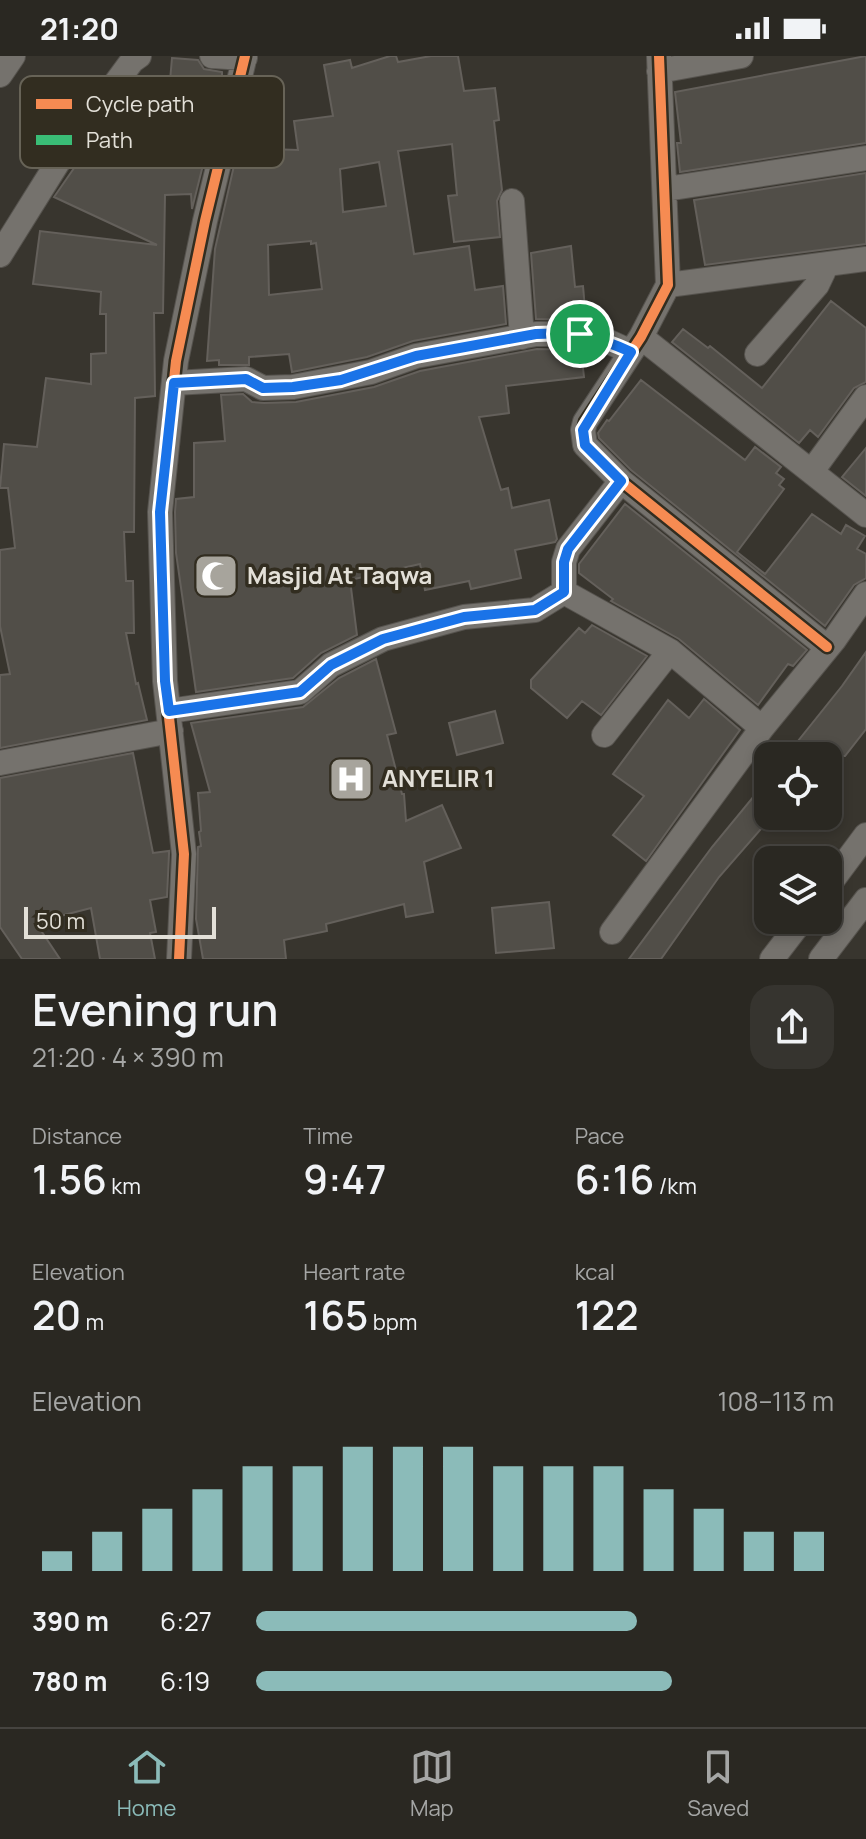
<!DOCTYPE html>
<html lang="en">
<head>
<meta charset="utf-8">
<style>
  :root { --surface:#2a2822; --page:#36342f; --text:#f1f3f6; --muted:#a5a6a5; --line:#464440; --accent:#8bbbb9 }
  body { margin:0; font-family:Manrope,sans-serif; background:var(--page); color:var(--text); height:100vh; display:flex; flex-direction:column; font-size:30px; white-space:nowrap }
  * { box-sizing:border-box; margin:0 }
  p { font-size:26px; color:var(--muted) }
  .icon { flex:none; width:44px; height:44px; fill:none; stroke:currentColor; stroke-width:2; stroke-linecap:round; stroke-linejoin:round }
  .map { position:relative; height:903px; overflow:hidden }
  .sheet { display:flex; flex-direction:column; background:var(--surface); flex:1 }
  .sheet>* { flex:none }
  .fabs { position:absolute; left:754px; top:686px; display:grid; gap:16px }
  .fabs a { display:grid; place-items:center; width:88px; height:88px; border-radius:16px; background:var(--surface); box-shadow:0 4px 12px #0003,0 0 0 2px var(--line); font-size:40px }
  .scale { position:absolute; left:24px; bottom:20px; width:192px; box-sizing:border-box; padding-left:8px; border:4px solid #e3e0d8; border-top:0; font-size:22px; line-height:28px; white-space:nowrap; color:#e3e0d8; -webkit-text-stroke:6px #322d20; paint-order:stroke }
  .pin { position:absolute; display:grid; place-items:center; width:68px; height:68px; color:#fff; margin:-34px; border:4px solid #fff; border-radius:50%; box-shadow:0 2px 8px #0007 }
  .round { display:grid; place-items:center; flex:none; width:84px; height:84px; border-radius:24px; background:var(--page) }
  .head { display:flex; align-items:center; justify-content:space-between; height:136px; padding:0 32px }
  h1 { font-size:44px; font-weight:600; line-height:60px }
  .metrics { display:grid; grid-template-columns:repeat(3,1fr); gap:12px; height:136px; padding:8px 32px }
  .metrics div { display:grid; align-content:center }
  .metrics b { font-size:40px; font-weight:600 }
  .metrics small { font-size:22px; font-weight:400 }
  .metrics p { font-size:22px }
  .chart { height:224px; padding:16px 32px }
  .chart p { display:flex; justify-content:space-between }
  .chart svg { width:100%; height:144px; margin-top:8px; stroke:var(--accent); stroke-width:6 }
  ul { padding:0 32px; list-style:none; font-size:26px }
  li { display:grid; grid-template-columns:128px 96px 1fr; align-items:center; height:60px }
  li i { height:20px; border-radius:10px; background:var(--accent) }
  .status { display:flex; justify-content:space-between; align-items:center; height:56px; padding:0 40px; background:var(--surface); direction:ltr }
  .status svg { height:22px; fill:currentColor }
  .tab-bar { display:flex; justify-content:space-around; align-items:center; height:112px; border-top:2px solid var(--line); background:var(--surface); font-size:22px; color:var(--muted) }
  .tab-bar a { display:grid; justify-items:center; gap:4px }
  .tab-bar .on { color:var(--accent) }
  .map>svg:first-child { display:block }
  .building { fill:#514e48; stroke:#64605b; stroke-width:2; fill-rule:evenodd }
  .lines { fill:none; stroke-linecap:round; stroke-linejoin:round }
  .minor-casing { stroke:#56534e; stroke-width:26 }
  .minor { stroke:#75726d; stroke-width:24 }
  .quiet { stroke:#3abd76; stroke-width:8; stroke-dasharray:16 8; stroke-linecap:butt }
  .cycleway-casing { stroke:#322d20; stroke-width:15 }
  .cycleway { stroke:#f68b52; stroke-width:10 }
  .route-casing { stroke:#fff; stroke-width:16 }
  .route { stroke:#1a73e8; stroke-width:10 }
  .labels { text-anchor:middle; stroke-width:7; stroke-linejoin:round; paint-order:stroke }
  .poi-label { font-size:24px; font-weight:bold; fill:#e3e0d8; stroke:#322d20; text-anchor:start }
  .key { fill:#322d20; stroke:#676357; stroke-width:2 }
  .key-label { font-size:22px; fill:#e3e0d8 }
</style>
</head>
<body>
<div class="status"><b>21:20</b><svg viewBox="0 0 49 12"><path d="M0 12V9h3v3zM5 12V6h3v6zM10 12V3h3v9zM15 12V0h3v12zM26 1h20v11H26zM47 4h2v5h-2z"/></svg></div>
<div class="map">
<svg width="866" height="903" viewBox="0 0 866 903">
  <rect width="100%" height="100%" fill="#38352e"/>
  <path class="building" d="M390,0H396L398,6L431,0H458L464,35L495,32L499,64L494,65L502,134L497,145L500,181L454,186L448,140L457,139L452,88L398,95L414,198L469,190L475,234L503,230L506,268L413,285L367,301L292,316L289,298L249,301V309H219V304L207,305L215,193L238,92L298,94L294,65L333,60L324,9L350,4L352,12ZM379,106L386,150L343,156L340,113ZM311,185V188L316,187L322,233L269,239L268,189Z
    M866,0V87L680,116L677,87H681L675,36Z
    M172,2L198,4L204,13L222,16V33L192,153L191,138L165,139L163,257H154L155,340L135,342L134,476H124L126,525H133L134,577H126L136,628L138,627L147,664L0,692V619L10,618L0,570V494L15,492L8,432H0L4,388L37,391L46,322L91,328V298L106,297V258H100L101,236L33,228L40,175L157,189L54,141L115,53L165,82Z
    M866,117V188L705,209L694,144Z
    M571,190L575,231L583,230L586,264L536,263L531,197Z
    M831,245L866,272V326L854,332L818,381L810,374L799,387L672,286L683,273L708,292L710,290L762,332Z
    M537,293L581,294L584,321L506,330L509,357L479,361L501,434L508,432L512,452L549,444L557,483L555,486L515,494L521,522L471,533L469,525L425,534L420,508L350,524L357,579L321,597L293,622L196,636L176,497L175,456L176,443L194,441V387L225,385L221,339L243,338L252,346L264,347L296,346L374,331L420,315Z
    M641,324L745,404L755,391L781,411L776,417L784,423L779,429L784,433L737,496L765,518L812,458L841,478L846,469L865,480L857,493L866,498V522L854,529L825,570L631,414L599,382L598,377L607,364L609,365Z
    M866,392V440L842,421Z
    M625,448L807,594L793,610L788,608L758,649L679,583L611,545L613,543L579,517V508Z
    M592,569L647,600L601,659L582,645L567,662L531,632V624L579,572L585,577Z
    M866,596V673L845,700H786L842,630Z
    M376,603L396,677L387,679L402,738H404L406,765L442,749L461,792L424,806L433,856L406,861L404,848L326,868L327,875L284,884L286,903H203L196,863L198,791L201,790L199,776L201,775L198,737L210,736L191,667L303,651L339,622Z
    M704,643L740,674L646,805L613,779L644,740L613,718L668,644L689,662Z
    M495,655L503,687L457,699L449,667Z
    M133,697L153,797L169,795V798L167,841L150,844L156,876L150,877L155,903H100L91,852L64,859L40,873L60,903H22L0,871V722Z
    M768,723V765L719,821L661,903H629L712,791Z
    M549,846L554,892L496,897L492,852Z"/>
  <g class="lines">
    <g class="minor-casing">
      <path id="minor" d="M212,0L245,2
        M659,0L668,229L641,281L585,366L583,374L585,389L621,425L827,591
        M659,15L741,0
        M0,19L13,0
        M666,133L866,102
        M512,145L522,281
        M0,199L60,103L132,5L139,0
        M668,229L866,203
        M641,281L866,459
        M757,298L817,229L827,208
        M174,327L246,323L263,332L293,331L371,316L416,300L536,278H580L605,284L631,296
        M812,415L866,341
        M564,536L670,595L762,672
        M564,536V506L568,493L621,425
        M169,655L300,636L331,609L383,583L464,561L535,554L564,536
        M604,679L670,595
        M0,707L171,675
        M828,830L866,779
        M612,876L762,672L834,584L866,538
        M179,903L184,798L165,625L160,456L176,305L205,165L245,0
        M772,903L802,864
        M821,903L866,844"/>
    </g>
    <use href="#minor" class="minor"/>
    <path class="quiet" d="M169,655L300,636L331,609L383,583L464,561L535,554"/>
    <g class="cycleway-casing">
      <path id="cycleway" d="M659,0L668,229L641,281L585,366L583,374L585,389L621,425L827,591
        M179,903L184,798L165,625L160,456L176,305L205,165L245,0"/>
    </g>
    <use href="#cycleway" class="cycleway"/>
  </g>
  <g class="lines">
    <g class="route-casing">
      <path id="route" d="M536,278C575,276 596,280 631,296L583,374L585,389L621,425L568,493L564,506V536L535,554L464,561L383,583L331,609L300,636L169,655L165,625L160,456L174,327L246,323L263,332L293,331L341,324L416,300Z"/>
    </g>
    <use href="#route" class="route"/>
  </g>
  <defs>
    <g id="mosque-square" transform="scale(2.3)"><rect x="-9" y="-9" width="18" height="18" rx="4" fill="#a7a49c" stroke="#322d20"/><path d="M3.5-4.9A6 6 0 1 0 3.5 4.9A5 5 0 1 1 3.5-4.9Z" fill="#fff"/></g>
    <g id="hospital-square" transform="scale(2.3)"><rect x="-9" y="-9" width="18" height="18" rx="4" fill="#a7a49c" stroke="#322d20"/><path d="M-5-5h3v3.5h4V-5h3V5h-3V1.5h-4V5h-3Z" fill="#fff"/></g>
  </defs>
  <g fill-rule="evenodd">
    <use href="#mosque-square" x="216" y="520"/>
    <use href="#hospital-square" x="351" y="723"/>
  </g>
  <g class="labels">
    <g class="poi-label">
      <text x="247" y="528">Masjid At Taqwa</text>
      <text x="382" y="731">ANYELIR 1</text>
    </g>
  </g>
  <rect x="20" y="20" width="264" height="92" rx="12" class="key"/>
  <rect x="36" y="43" width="36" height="10" fill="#f68b52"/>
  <rect x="36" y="79" width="36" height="10" fill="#3abd76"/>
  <g class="key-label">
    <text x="86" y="56">Cycle path</text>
    <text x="86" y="92">Path</text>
  </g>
</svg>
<div class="fabs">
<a><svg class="icon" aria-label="locate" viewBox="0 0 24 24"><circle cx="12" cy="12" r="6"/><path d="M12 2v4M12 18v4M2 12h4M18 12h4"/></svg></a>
<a><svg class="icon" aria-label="layers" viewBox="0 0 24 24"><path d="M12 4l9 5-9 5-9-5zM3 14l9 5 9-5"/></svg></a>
</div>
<div class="scale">50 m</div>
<div class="pin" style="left:580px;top:278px;background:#1e9e55"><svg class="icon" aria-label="arrive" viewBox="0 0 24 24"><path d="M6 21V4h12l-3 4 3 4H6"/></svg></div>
</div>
<section class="sheet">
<div class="head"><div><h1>Evening run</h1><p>21:20 · 4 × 390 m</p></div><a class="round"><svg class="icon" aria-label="share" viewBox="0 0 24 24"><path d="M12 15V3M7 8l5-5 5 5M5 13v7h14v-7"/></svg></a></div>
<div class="metrics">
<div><p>Distance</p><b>1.56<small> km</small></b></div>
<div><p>Time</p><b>9:47</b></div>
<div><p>Pace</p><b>6:16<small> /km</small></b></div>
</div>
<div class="metrics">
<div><p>Elevation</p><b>20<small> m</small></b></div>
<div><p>Heart rate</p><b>165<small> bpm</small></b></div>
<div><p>kcal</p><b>122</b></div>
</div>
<div class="chart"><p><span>Elevation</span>108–113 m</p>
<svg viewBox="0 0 160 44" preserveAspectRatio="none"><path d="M5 44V38M15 44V32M25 44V25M35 44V19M45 44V12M55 44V12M65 44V6M75 44V6M85 44V6M95 44V12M105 44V12M115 44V12M125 44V19M135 44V25M145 44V32M155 44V32"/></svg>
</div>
<ul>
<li><b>390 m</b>6:27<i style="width:66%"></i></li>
<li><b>780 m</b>6:19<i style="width:72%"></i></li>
</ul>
</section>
<nav class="tab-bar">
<a class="on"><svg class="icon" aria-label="home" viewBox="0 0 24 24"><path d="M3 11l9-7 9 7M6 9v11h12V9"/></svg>Home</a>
<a><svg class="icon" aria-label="map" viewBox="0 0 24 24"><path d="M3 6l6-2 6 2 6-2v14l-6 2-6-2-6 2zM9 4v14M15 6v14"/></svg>Map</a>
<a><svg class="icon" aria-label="saved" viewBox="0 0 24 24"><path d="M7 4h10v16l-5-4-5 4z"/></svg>Saved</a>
</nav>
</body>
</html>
